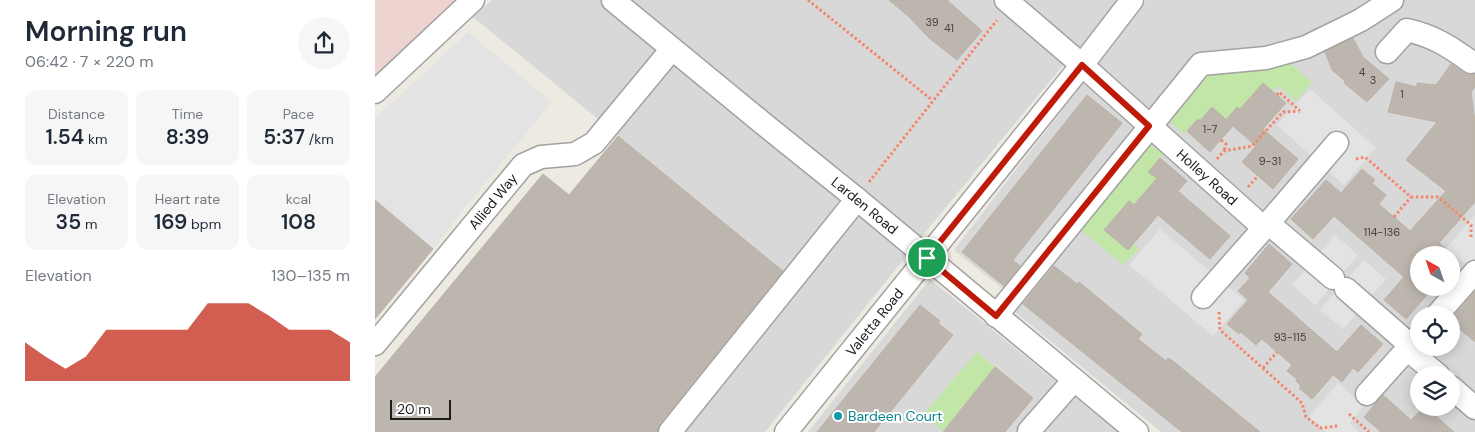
<!DOCTYPE html>
<html lang="en">
<head>
<meta charset="utf-8">
<style>
  :root { --surface:#fff; --page:#f6f6f7; --text:#1f2937; --muted:#747a83; --accent:#bf1908 }
  body { margin:0; font-family:"DM Sans",sans-serif; background:var(--page); color:var(--text); height:100vh; display:flex; flex-direction:column; font-size:19px; white-space:nowrap }
  * { box-sizing:border-box; margin:0 }
  p { font-size:16px; color:var(--muted) }
  .icon { flex:none; width:28px; height:28px; fill:none; stroke:currentColor; stroke-width:2; stroke-linecap:round; stroke-linejoin:round }
  .map { position:relative; flex:1; overflow:hidden }
  .sheet { display:flex; flex-direction:column; background:var(--surface); width:375px }
  .sheet>* { flex:none }
  .needle { width:32px; rotate:320deg }
  .tools { position:absolute; left:1035px; top:246px; display:grid; gap:10px }
  .tools a { display:grid; place-items:center; width:50px; height:50px; border-radius:50%; background:var(--surface); box-shadow:0 2px 12px #0003; font-size:25px }
  .scale { position:absolute; left:15px; bottom:12px; width:61px; box-sizing:border-box; padding-left:5px; border:2px solid #1b1b1b; border-top:0; font-size:14px; line-height:18px; white-space:nowrap; color:#1b1b1b; -webkit-text-stroke:4px #fff; paint-order:stroke }
  .pin { position:absolute; display:grid; place-items:center; width:42px; height:42px; color:#fff; margin:-21px; border:2px solid #fff; border-radius:50%; box-shadow:0 1px 5px #0007 }
  .round { display:grid; place-items:center; flex:none; width:52px; height:52px; border-radius:26px; background:var(--page) }
  .overview { display:flex; align-items:center; justify-content:space-between; height:85px; padding:0 25px }
  h1 { font-size:28px; font-weight:600; line-height:38px }
  .figures { display:grid; grid-template-columns:repeat(3,1fr); gap:8px; height:85px; padding:5px 25px }
  .figures div { display:grid; align-content:center; border-radius:12px; background:var(--page); text-align:center }
  .figures b { font-size:21px; font-weight:600 }
  .figures small { font-size:14px; font-weight:400 }
  .figures p { font-size:14px }
  .chart { height:140px; padding:10px 25px }
  .chart p { display:flex; justify-content:space-between }
  .chart svg { width:100%; height:90px; margin-top:5px; fill:var(--accent); opacity:.7 }
  main { display:flex; flex:1; min-height:0 }
  .map>svg:first-child { display:block }
  .residential { fill:#d9d8d8; fill-rule:evenodd }
  .commercial { fill:#edd4d0 }
  .grass { fill:#c1e6a8 }
  .parking { fill:#e3e3e3 }
  .building { fill:#bdb6ae; stroke:#bdb2a4 }
  .lines { fill:none; stroke-linecap:round; stroke-linejoin:round }
  .minor-casing { stroke:#a2a2a2; stroke-width:25 }
  .path { stroke:#f3866b; stroke-width:3; stroke-dasharray:2.5 2.5; stroke-linecap:butt }
  .minor { stroke:#fff; stroke-width:22 }
  .route-casing { stroke:#fff; stroke-width:10 }
  .route { stroke:#bf1908; stroke-width:6 }
  .culture-dot { fill:#0f9aa8; stroke:#fff; stroke-width:2 }
  .labels { text-anchor:middle; stroke-width:4; stroke-linejoin:round; paint-order:stroke }
  .number-label { font-size:11px; fill:#444240 }
  .street-label { font-size:14px; fill:#1b1b1b; stroke:#fff }
  .culture-label { font-size:14px; fill:#0d838f; stroke:#fff; text-anchor:start }
</style>
</head>
<body>
<main>
<section class="sheet">
<div class="overview"><div><h1>Morning run</h1><p>06:42 · 7 × 220 m</p></div><a class="round"><svg class="icon" aria-label="share" viewBox="0 0 24 24"><path d="M12 15V3M7 8l5-5 5 5M5 13v7h14v-7"/></svg></a></div>
<div class="figures">
<div><p>Distance</p><b>1.54<small> km</small></b></div>
<div><p>Time</p><b>8:39</b></div>
<div><p>Pace</p><b>5:37<small> /km</small></b></div>
</div>
<div class="figures">
<div><p>Elevation</p><b>35<small> m</small></b></div>
<div><p>Heart rate</p><b>169<small> bpm</small></b></div>
<div><p>kcal</p><b>108</b></div>
</div>
<div class="chart"><p><span>Elevation</span>130–135 m</p>
<svg viewBox="0 0 160 44" preserveAspectRatio="none"><path d="M0 44V25L10 32L20 38L30 32L40 19L50 19L60 19L70 19L80 19L90 6L100 6L110 6L120 12L130 19L140 19L150 19L160 25V44z"/></svg>
</div>
</section>
<div class="map">
<svg width="1100" height="432" viewBox="0 0 1100 432">
  <rect width="100%" height="100%" fill="#edeae1"/>
  <path class="residential" d="M117,0H760L685,69L557,224L390,432H301L421,281L98,17Z
    M772,0H1005L922,44L823,59L633,293L579,250Z
    M1030,0H1100V432H786L634,307L790,117L1005,18ZM1044,255H1076V288H1044ZM1044,315H1076V348H1044ZM1044,375H1076V408H1044Z
    M555,279L743,432H433Z"/>
  <path class="commercial" d="M0,0H95L0,88Z"/>
  <path class="grass" d="M912,60L937,82L921,101L903,86L898,91L888,83L865,109L862,107L851,120L837,108L825,121L822,119L809,134L790,117L826,72Z
    M775,144L788,154L774,171L782,178L759,205L753,250L758,244L764,249L748,265L701,226Z
    M602,352L620,367L576,421L569,432L548,415Z"/>
  <path class="parking" d="M93,32L177,102L86,212L82,218L58,249L0,200V119Z
    M935,89L1001,148L969,185L902,125Z
    M1100,215V272L1072,248Z
    M785,229L869,300L838,336L754,265Z
    M960,235L983,255L940,305L917,285Z
    M989,260L1011,279L968,329L945,310Z
    M963,383L989,406L975,423L984,432H952L934,417Z"/>
  <path class="building" d="M514,0H572L607,31L582,60L554,38L533,16Z
    M978,38L988,57L1014,79L992,102L969,83L970,81L957,70L950,52Z
    M1076,64L1089,73L1094,75L1100,74V87L1096,92L1100,122V202L1064,243L1079,255H1044V288H1058L1031,319L1009,300L1029,277L959,216L938,239L916,219L951,180L966,193L987,169L1000,180L997,183L1011,195L1004,204L1035,231L1071,191L1031,160L1062,122L1013,112L1021,82L1042,87V83L1061,85Z
    M888,83L911,103L888,129L923,159L898,189L867,162L881,146L851,120L862,107L865,109Z
    M712,95L747,123L638,260L645,266L629,286L587,252Z
    M837,107L858,126L835,152L812,131L823,119L825,121Z
    M243,136L408,271L285,424L282,432H0V377L168,174L194,195Z
    M785,158L812,181L803,191L855,236L835,259L783,215L753,250L729,230L754,201L759,205L782,178L773,172Z
    M0,200L58,249L0,319Z
    M894,244L917,264L893,292L962,352L986,325L1008,344L983,372L978,368L967,382L958,375L937,399L924,388L926,386L921,381L922,379L912,371L917,365L887,339L881,345L866,332L864,334L852,324L873,300L863,291L875,278L870,273Z
    M679,266L702,284L704,282L767,334L763,339L791,361L793,358L798,361L885,432H807L648,304Z
    M1100,292V342L1076,322V319Z
    M545,305L565,321L563,323L578,335L568,347L499,432H442Z
    M620,367L658,398L630,432H568Z
    M1008,395L1036,420L1048,408H1052L1079,432H1006L989,417Z"/>
  <g class="lines">
    <g class="minor-casing">
      <g id="minor">
        <path id="s1" d="M238,0L390,125L482,199L762,432"/>
        <path id="s2" d="M631,0L707,65L889,228L962,143"/>
        <path d="M1012,52L1032,30C1058,36 1074,46 1096,62"/>
        <path d="M0,92L98,0"/>
        <path d="M893,223L958,278"/>
        <path d="M971,289L1035,345"/>
        <path d="M828,297L889,228"/>
        <path d="M1062,315L1100,272"/>
        <path d="M621,316L826,64L891,58L931,47L986,20L1017,0"/>
        <path id="s3" d="M0,344L148,165L166,157L200,154L219,143L297,49"/>
        <path d="M1032,349L1063,375"/>
        <path d="M1076,387L1100,408"/>
        <path d="M992,394L1044,336"/>
        <path d="M654,431L699,380"/>
        <path d="M295,432L482,199"/>
        <path id="s4" d="M411,432L707,65L757,0"/>
      </g>
    </g>
    <path class="path" d="M433,0L557,100
      M902,95L904,92L925,111
      M846,140L851,144L849,151
      M842,159L849,151L877,146L908,112L925,111
      M981,159L990,157L1036,197H1063L1096,225V238
      M494,182L622,20
      M873,187L883,176
      M1019,217L1036,197
      M844,312L845,330L927,403L931,417L945,428L963,426
      M888,368L902,352
      M974,414L994,432"/>
    <use href="#minor" class="minor"/>
  </g>
  <g class="lines">
    <g class="route-casing">
      <path id="route" d="M707,65L774,126L621,316L552,258Z"/>
    </g>
    <use href="#route" class="route"/>
  </g>
  <circle class="culture-dot" cx="463" cy="416" r="5"/>
  <g class="labels">
    <g class="number-label">
      <text x="557" y="26">39</text>
      <text x="574" y="32">41</text>
      <text x="987" y="76">4</text>
      <text x="998" y="84">3</text>
      <text x="1027" y="98">1</text>
      <text x="835" y="133">1-7</text>
      <text x="895" y="165">9-31</text>
      <text x="1007" y="236">114-136</text>
      <text x="915" y="341">93-115</text>
    </g>
    <g class="street-label">
      <text dy="5" stroke="none"><textPath href="#s2" startOffset="268">Holley Road</textPath></text>
      <text dy="5" stroke="none"><textPath href="#s3" startOffset="185">Allied Way</textPath></text>
      <text dy="5" stroke="none"><textPath href="#s1" startOffset="325">Larden Road</textPath></text>
      <text dy="5" stroke="none"><textPath href="#s4" startOffset="141">Valetta Road</textPath></text>
    </g>
    <g class="culture-label">
      <text x="473" y="421">Bardeen Court</text>
    </g>
  </g>
</svg>
<div class="tools">
<a><svg class="needle" viewBox="-14 -14 28 28"><path d="M0-13l5 13h-10z" fill="#e53935"/><path d="M0 13l5-13h-10z" fill="#747a83"/></svg></a>
<a><svg class="icon" aria-label="locate" viewBox="0 0 24 24"><circle cx="12" cy="12" r="6"/><path d="M12 2v4M12 18v4M2 12h4M18 12h4"/></svg></a>
<a><svg class="icon" aria-label="layers" viewBox="0 0 24 24"><path d="M12 4l9 5-9 5-9-5zM3 14l9 5 9-5"/></svg></a>
</div>
<div class="scale">20 m</div>
<div class="pin" style="left:552px;top:258px;background:#1e9e55"><svg class="icon" aria-label="arrive" viewBox="0 0 24 24"><path d="M6 21V4h12l-3 4 3 4H6"/></svg></div>
</div>
</main>
</body>
</html>
